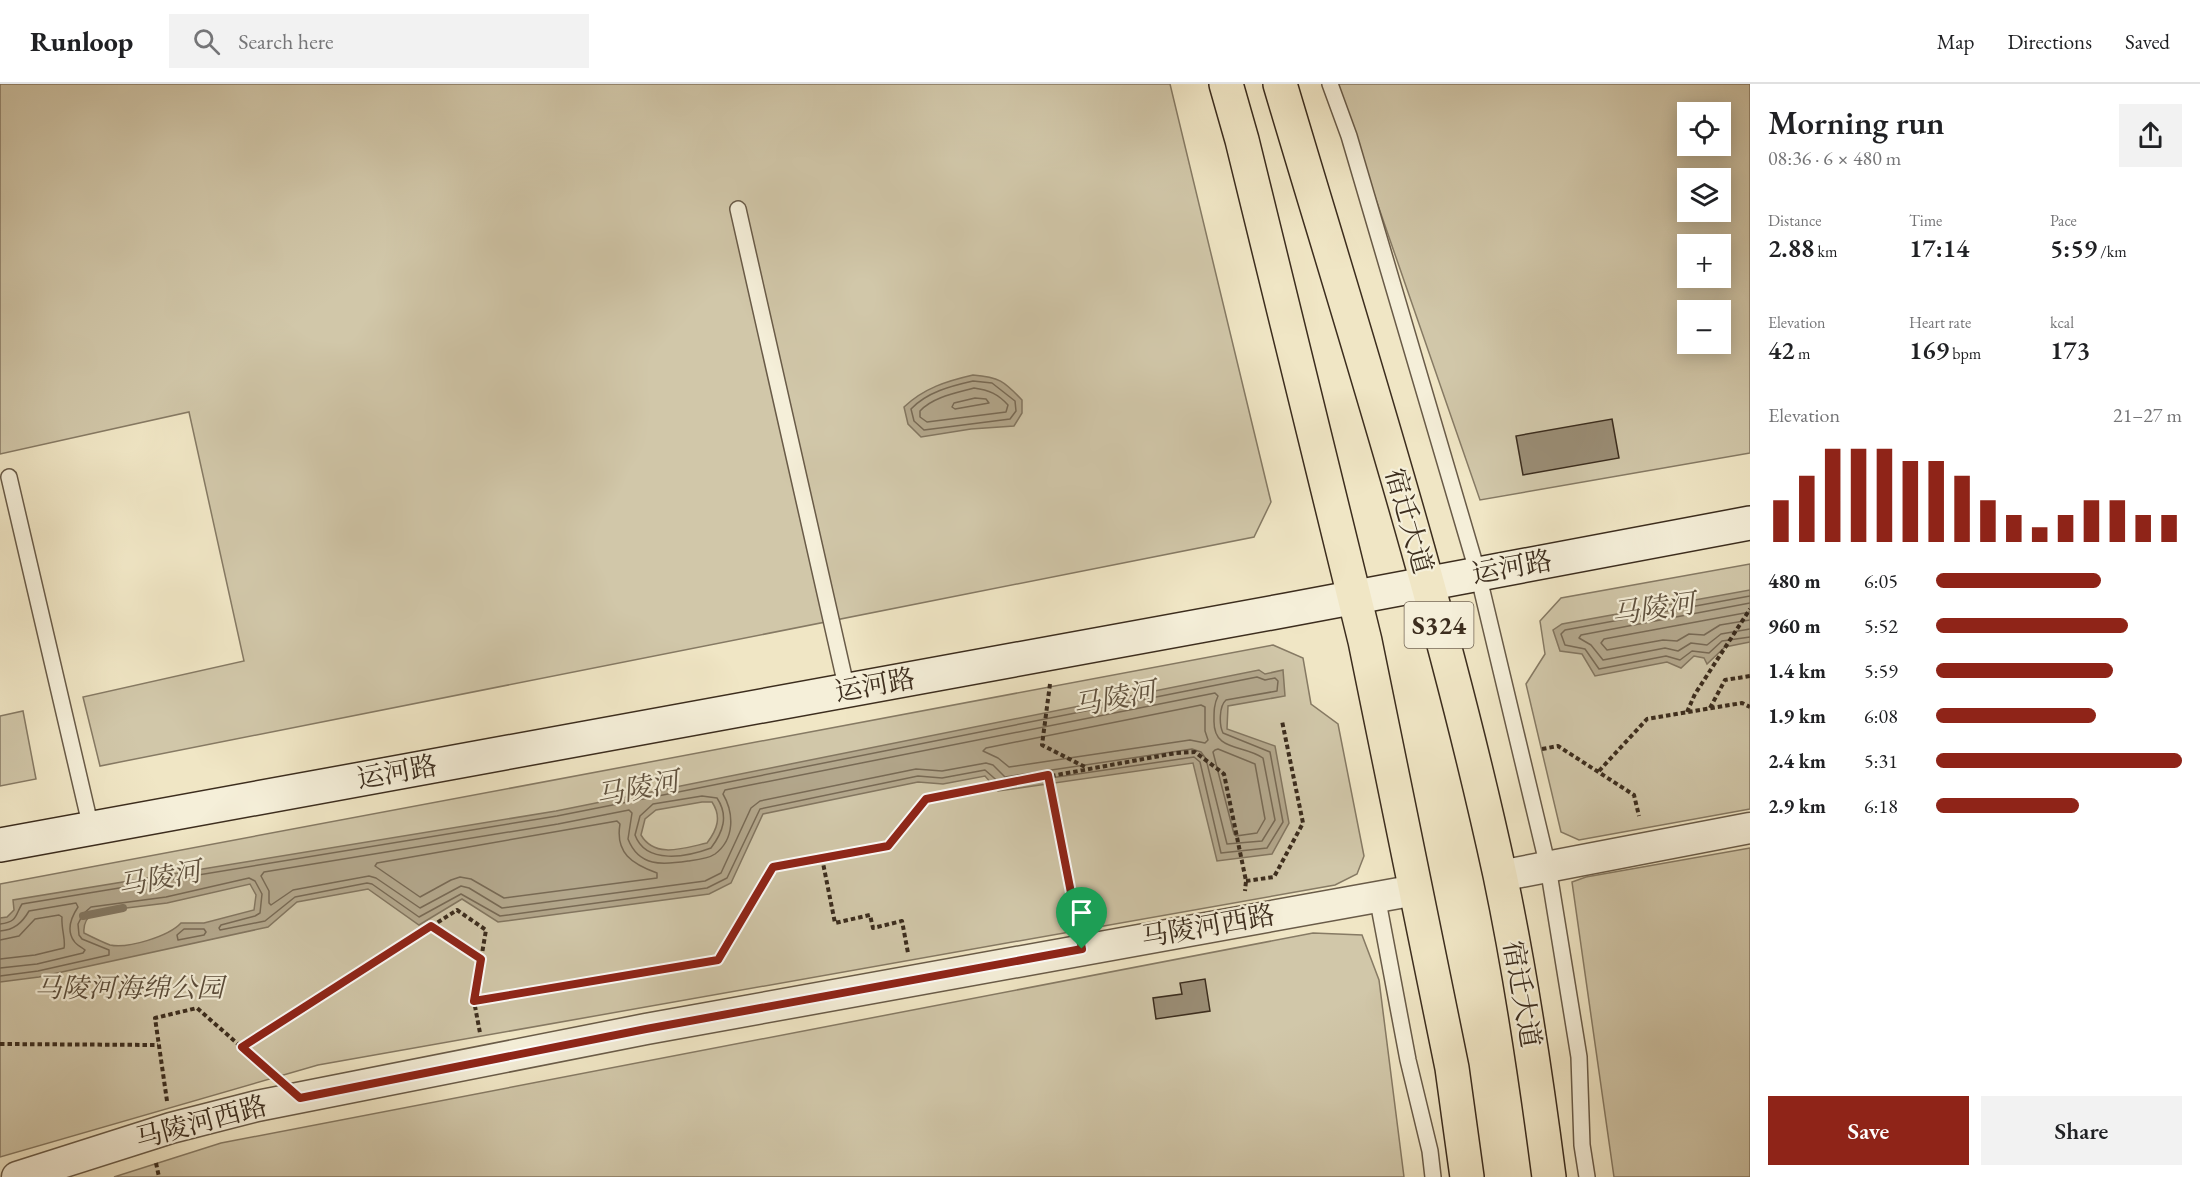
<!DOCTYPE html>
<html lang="en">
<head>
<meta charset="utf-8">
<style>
  :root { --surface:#fff; --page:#f2f2f2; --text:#202124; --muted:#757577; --line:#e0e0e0; --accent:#8f2418 }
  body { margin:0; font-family:"EB Garamond","Noto Serif SC",serif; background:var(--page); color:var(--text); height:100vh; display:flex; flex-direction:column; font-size:22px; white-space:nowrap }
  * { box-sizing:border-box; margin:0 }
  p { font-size:20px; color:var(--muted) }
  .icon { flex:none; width:33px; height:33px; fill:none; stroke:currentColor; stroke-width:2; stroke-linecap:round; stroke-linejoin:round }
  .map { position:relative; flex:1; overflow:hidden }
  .panel { display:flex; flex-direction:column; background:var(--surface); width:450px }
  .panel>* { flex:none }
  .tools { position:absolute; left:1677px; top:18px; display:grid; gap:12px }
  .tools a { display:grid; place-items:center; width:54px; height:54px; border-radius:0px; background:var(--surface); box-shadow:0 3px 15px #0003; font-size:30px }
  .pin { position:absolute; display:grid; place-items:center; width:51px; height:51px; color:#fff; margin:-62px -26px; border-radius:50% 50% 50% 0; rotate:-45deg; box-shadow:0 0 6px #0007 }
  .pin .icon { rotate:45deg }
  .round { display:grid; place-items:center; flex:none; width:63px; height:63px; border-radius:0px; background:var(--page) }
  .head { display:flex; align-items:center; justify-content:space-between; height:102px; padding:0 18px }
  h1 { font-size:33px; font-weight:600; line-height:45px }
  .figures { display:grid; grid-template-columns:repeat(3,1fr); gap:9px; height:102px; padding:6px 18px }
  .figures div { display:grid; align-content:center }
  .figures b { font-size:26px; font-weight:600 }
  .figures small { font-size:16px; font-weight:400 }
  .figures p { font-size:16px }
  .chart { height:168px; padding:12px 18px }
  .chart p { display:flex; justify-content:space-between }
  .chart svg { width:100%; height:108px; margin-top:6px; stroke:var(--accent); stroke-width:6 }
  .action { display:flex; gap:12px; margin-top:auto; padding:12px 18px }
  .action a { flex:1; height:69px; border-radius:0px; background:var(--accent); color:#fff; font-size:24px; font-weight:600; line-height:69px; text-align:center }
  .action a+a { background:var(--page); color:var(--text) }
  ul { padding:0 18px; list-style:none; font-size:20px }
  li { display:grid; grid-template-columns:96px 72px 1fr; align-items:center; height:45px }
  li i { height:15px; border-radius:8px; background:var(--accent) }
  header { display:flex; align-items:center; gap:36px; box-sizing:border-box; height:84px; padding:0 30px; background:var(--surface); border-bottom:2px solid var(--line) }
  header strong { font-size:28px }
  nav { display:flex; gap:33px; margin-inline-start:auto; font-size:21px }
  .search { width:420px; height:54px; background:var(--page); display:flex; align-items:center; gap:15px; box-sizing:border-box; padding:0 21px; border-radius:0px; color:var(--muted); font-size:22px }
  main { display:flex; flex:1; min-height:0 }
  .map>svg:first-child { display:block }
  .green { fill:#d1c7a9; stroke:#867a64; stroke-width:1.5; fill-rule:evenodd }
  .water { fill:#b3a78c; stroke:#837660; stroke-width:1.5; fill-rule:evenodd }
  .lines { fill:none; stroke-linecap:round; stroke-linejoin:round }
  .shore { stroke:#786a55; stroke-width:1.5 }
  .stream { stroke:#837660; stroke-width:8 }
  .building { fill:#9a8d75; stroke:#3c2d1e; stroke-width:1.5 }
  .lane-casing { stroke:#695b48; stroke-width:18 }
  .street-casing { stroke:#695b48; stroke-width:33 }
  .secondary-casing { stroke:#3c2d1e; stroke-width:36 }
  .primary-casing { stroke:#3c2d1e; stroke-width:36 }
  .path { stroke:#3c2d1e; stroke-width:4; stroke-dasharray:4.5 3; stroke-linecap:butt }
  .lane { stroke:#f5efd9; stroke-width:15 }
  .street { stroke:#f5efd9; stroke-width:30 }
  .secondary { stroke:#f5efd9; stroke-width:33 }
  .primary { stroke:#f0e6c5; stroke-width:33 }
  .route-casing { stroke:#fff; stroke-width:12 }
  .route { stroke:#8f2418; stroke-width:8 }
  .labels { text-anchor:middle; stroke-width:4.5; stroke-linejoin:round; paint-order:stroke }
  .shield { fill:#f5efd9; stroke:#746756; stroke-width:1.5 }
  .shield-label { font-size:26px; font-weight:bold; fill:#3c2d1e }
  .street-label { font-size:27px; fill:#3c2d1e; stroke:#f5efd9 }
  .park-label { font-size:27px; font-style:italic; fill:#5a4c3a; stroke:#f5efd9 }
  .water-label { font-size:28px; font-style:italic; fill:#60523f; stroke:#f5efd9 }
</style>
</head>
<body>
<header>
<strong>Runloop</strong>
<div class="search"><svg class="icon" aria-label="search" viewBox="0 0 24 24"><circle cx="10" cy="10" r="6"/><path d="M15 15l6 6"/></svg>Search here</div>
<nav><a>Map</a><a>Directions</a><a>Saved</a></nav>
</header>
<main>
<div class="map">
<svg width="1750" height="1093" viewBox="0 0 1750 1093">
  <rect width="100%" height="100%" fill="#f0e6c5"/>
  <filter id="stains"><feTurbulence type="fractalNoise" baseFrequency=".00333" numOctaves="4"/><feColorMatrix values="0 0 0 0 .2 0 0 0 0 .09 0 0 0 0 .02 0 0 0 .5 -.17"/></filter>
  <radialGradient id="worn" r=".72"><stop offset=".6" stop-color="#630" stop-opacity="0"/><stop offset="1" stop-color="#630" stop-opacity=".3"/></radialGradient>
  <path class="green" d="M0,0H1170L1271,418L1254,453L100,682L83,613L244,577L189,328L0,370Z
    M1336,0H1750V369L1480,416ZM1688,28H1720V62H1688ZM1688,94H1720V128H1688ZM1688,160H1720V194H1688ZM1688,226H1720V260H1688Z
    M1750,480V725L1579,756L1561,748L1526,600L1545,570L1540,537L1561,514Z
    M1273,561L1303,574L1311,620L1338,640L1364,772L1357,790L1335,801L318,981L0,1073V800Z
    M23,627L36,695L0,702V632Z
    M1750,764V1093H1614L1572,798L1586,793Z
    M1313,849L1362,851L1379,896L1404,1093H114L221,1059Z"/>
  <path class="water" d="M973,291C999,293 1004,297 1022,316V329L1014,342L971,345L921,353L908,340L904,323C924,304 947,297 973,291Z
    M1750,506V558L1725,563L1707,580L1704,574L1694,572L1681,584L1667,578L1595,592L1582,570L1560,567L1553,546L1562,540Z
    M1259,586L1265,590L1283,586L1285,612L1228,622L1227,645L1275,662L1289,739L1272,770L1217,777L1193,679L998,707L985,692L943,700L918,698L763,730L731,799L709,810L498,838L462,815L419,841L368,805L297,818L268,843L39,893L0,898V834L7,833L14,826L13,816L556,727ZM702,718H712C722,733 717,746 707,759C684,764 655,775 641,751L645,735L656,726ZM250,800L256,811L254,826L204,839H181C169,852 128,865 110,861C102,858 92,853 84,849C83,840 86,834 94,828L167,819Z"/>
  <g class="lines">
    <path class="shore" d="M973,297L992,299L1015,317L1016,327L1010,335L924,346L914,337L911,325C927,308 951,302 973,297Z
      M974,304C989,306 998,310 1008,321L1006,328L927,338L920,333V327C933,313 956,309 974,304Z
      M975,314L986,315L989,319L955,325L952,323L954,319Z
      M1750,512L1565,546L1561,550L1565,561L1585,565L1599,585L1666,572L1680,576L1692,567L1709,569L1722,557L1750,553
      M1750,519L1581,551L1579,554L1591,561L1603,576L1665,564L1678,567L1691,559L1707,561L1721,550L1750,545
      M1750,528L1604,555L1601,559L1607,566L1663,556L1677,557L1689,550L1704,551L1720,541L1750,536
      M1215,609L1218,612C1214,620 1214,627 1214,636C1213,668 1243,660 1263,674L1275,736L1262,757L1227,760L1206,675L1201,668L1192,665L1005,693L993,681L986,679L942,687L916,685L760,717L751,724L721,789L705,797L502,824L469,804L461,802L420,824L376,794L369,792L293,806L271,821L269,819V807L261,792L264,788L558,740L629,726L632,729L628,755C639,783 662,781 688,777C696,776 708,775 715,770C735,755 734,729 723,710L725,706Z
      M1201,621L1205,623V647L1208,656L1205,659L1190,656L1009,683L998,674L983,667L986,664Z
      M1218,665L1255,680L1265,735L1257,749L1236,752L1234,750L1213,668L1215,666Z
      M702,712L717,714C729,732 723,748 711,764C687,773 646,781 635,751L640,732L653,720Z
      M617,737L620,740C615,769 632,780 657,789V794L504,814L471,795L460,793L451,796L420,813L375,782L377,779Z
      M0,840C18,838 15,831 22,820L557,732L1257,593L1265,596L1275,594L1278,597L1277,607L1226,616C1219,622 1219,641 1223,649L1270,668L1283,738L1267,764L1221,769L1200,678L1194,673L1002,701L985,686L942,694L918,692L760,725L727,794L707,804L500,832L461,810L419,833L372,800L367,799L295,813L265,837L220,846L219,844L221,841L255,832L260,829L262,810L255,797L249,794L166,813L91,823L83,830L78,840L79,851L82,855L109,866V871L38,887L0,892
      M184,845H204L206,848L204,851L178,856L177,851Z
      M0,847C14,846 22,839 29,827L76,819L78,823C72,832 66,846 74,857C76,861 82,863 85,866L83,869L37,880L0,884
      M0,856L19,852L35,835L59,831L62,833C61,844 66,857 64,864L35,871L0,875"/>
    <path class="stream" d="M83,832L123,824"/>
  </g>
  <path class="building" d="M1612,335L1619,374L1523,391L1516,352Z
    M1205,895L1210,927L1156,935L1153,914L1182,910L1180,899Z"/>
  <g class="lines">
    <g class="lane-casing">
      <path id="lane" d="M1330,0L1349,52L1478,490L1548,783L1579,973L1582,1061L1587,1093
        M738,125L847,606
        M9,393L91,744
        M1377,812L1408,976L1430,1067L1433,1093"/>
    </g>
    <g class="street-casing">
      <path id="street" d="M1500,792L1750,744
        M17,1093L171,1044L257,1022L646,945L1416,806"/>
    </g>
    <g class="secondary-casing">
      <path id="secondary" d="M0,761L1287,526L1750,439"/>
    </g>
    <g class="primary-casing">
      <path id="primary" d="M1226,0L1242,56L1365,557L1452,984L1467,1093
        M1280,0C1358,262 1442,524 1500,791C1521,891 1536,992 1549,1093"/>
    </g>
    <path class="path" d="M1050,600L1042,661L1087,684
      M1710,624L1725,596L1750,592
      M1687,628L1695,610L1750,525
      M1542,665L1558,662L1634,711L1639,732
      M1599,687L1647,635L1742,619L1750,623
      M1048,691L1077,837
      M822,774L835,839L870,831L873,844L902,837L908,869
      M1246,797L1274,793L1303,739L1282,637
      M431,842L481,875
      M474,917L718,876L773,783L888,762L926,715L1176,669L1195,668L1224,690L1246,797L1245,807
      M0,960L158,961
      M242,964L457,826L486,846L474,917L480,949
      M167,1017L155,934L197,924L272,990
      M156,1079L159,1093"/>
    <use href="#lane" class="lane"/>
    <use href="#street" class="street"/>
    <use href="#secondary" class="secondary"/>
    <use href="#primary" class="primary"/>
  </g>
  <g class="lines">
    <g class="route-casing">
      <path id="route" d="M1048,691L1082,865L646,945L300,1014L242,963L431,842L481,875L474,917L718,876L773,783L888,762L926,715Z"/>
    </g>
    <use href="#route" class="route"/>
  </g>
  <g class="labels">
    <rect class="shield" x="1404.5" y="518" width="69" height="46" rx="4.5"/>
    <g class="shield-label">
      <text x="1439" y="550">S324</text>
    </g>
    <g class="street-label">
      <text transform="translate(1409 437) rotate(74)" y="9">宿迁大道</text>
      <text transform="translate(1512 483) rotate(-10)" y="9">运河路</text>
      <text transform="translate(875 601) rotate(-10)" y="9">运河路</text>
      <text transform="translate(397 688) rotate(-10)" y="9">运河路</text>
      <text transform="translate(1208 842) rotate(-10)" y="9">马陵河西路</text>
      <text transform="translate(1522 910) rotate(80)" y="9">宿迁大道</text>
      <text transform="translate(201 1038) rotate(-15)" y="9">马陵河西路</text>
    </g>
    <g class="park-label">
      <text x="129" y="913">马陵河海绵公园</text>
    </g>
    <g class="water-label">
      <text transform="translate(1653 524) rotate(-8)" y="10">马陵河</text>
      <text transform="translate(1114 614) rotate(-11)" y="10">马陵河</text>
      <text transform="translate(637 704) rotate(-11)" y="10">马陵河</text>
      <text transform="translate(159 794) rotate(-11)" y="10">马陵河</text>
    </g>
  </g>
  <rect width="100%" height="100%" filter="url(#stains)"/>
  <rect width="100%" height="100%" fill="url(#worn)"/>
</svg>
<div class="tools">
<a><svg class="icon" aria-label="locate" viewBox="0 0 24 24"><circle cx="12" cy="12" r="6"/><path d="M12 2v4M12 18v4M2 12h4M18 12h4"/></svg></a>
<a><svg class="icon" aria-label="layers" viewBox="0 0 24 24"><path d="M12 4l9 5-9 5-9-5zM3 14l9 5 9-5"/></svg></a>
<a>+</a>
<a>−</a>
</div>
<div class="pin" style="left:1082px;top:865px;background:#1e9e55"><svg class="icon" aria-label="arrive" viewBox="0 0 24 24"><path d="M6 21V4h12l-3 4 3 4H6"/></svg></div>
</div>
<section class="panel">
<div class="head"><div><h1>Morning run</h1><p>08:36 · 6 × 480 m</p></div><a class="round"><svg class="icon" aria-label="share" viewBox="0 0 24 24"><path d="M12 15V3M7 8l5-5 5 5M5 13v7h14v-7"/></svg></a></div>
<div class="figures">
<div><p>Distance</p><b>2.88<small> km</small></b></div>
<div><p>Time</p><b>17:14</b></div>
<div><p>Pace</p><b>5:59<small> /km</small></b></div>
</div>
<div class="figures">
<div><p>Elevation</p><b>42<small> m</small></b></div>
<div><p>Heart rate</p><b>169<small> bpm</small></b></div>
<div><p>kcal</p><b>173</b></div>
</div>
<div class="chart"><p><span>Elevation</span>21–27 m</p>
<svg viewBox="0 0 160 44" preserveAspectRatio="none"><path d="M5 44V27M15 44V17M25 44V6M35 44V6M45 44V6M55 44V11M65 44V11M75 44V17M85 44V27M95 44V33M105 44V38M115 44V33M125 44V27M135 44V27M145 44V33M155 44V33"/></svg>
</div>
<ul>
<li><b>480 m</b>6:05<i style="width:67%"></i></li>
<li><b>960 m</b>5:52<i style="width:78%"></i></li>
<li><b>1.4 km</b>5:59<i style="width:72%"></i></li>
<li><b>1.9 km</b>6:08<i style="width:65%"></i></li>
<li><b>2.4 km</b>5:31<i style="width:100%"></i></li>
<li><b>2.9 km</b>6:18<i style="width:58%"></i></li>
</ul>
<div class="action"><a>Save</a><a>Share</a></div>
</section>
</main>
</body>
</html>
